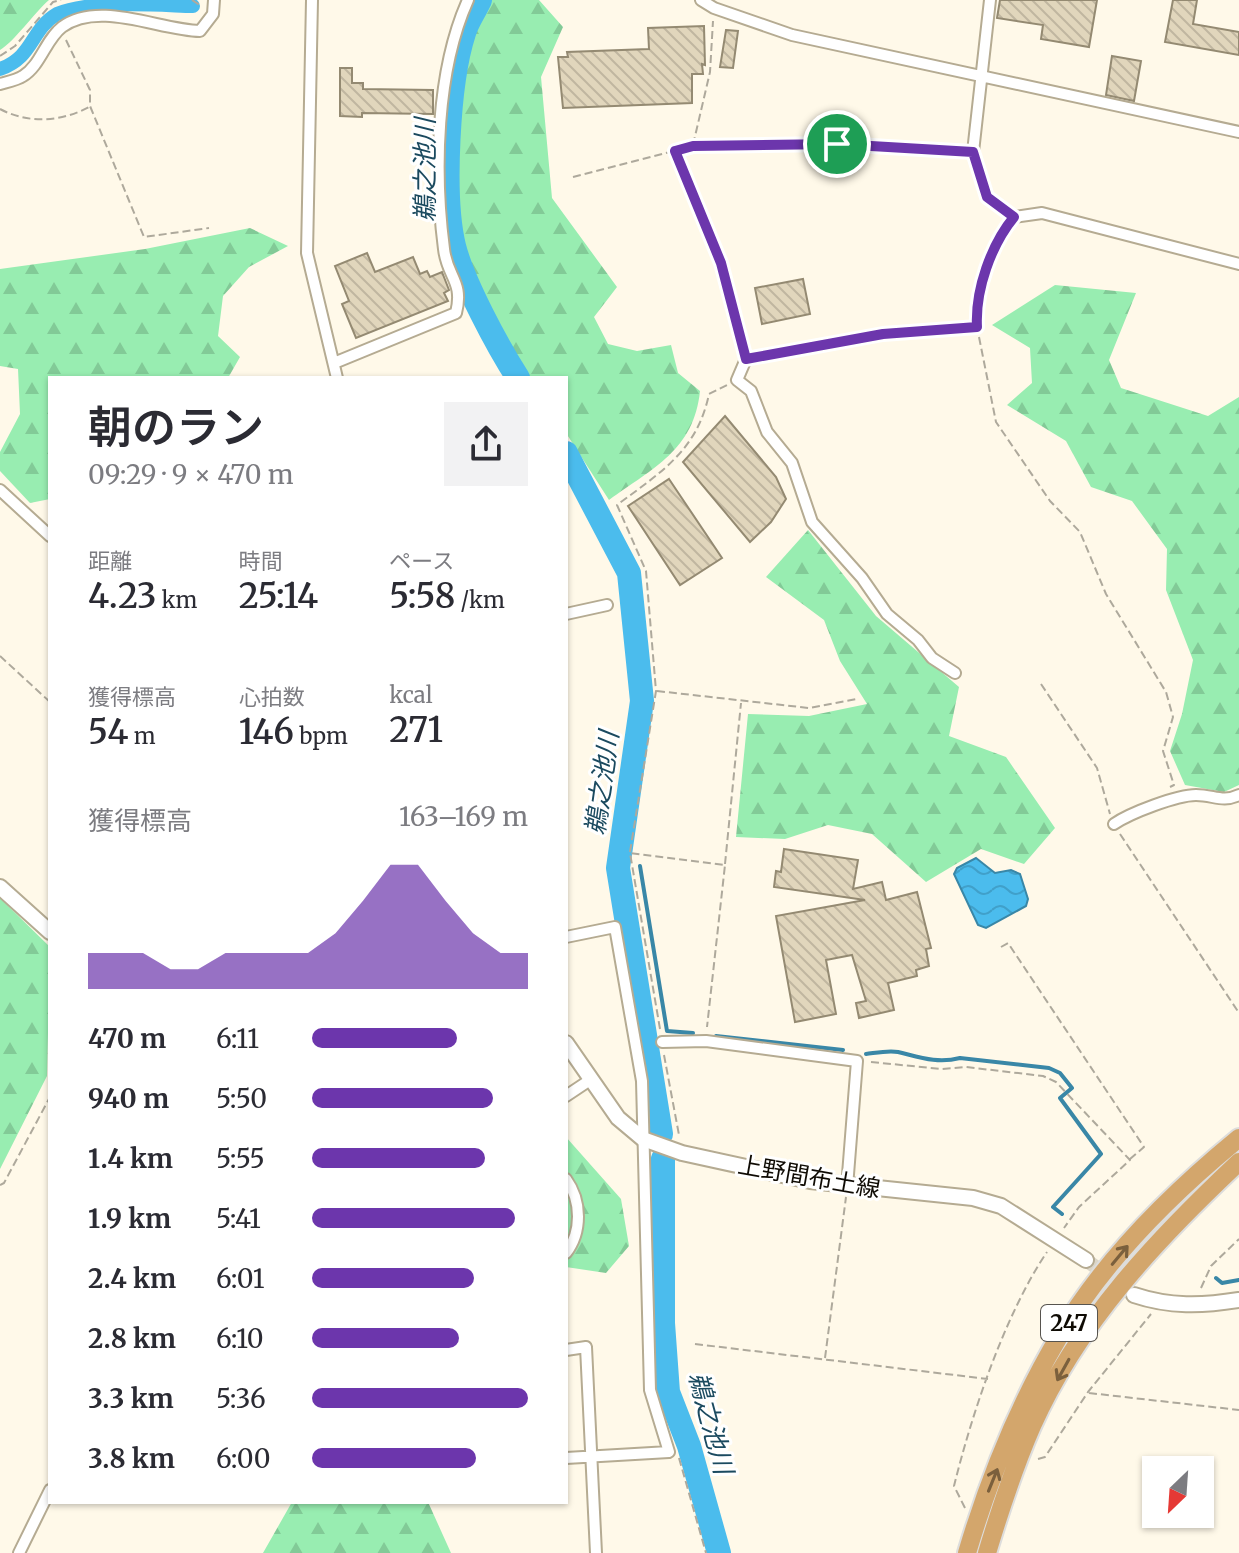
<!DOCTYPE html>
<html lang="ja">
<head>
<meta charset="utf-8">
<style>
  :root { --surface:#fff; --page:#f2f2f3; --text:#2b2b33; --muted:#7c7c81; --accent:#6c36ac }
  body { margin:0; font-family:Merriweather,"Noto Sans JP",serif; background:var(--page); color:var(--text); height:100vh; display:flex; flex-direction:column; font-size:30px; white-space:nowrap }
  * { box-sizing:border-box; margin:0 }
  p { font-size:26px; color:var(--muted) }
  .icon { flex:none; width:44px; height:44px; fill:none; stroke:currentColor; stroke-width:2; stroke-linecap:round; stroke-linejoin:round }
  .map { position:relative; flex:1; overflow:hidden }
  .details { position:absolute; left:48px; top:376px; width:520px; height:1128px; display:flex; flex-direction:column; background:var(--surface); border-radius:0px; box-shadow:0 2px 6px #0004 }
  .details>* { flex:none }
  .needle { width:52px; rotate:205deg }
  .controls { position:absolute; left:1142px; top:1456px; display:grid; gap:16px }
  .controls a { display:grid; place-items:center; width:72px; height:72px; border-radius:0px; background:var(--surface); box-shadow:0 2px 6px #0004; font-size:40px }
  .pin { position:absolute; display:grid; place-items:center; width:68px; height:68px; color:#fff; margin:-34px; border:4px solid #fff; border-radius:50%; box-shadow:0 2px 8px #0007 }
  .round { display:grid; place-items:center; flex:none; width:84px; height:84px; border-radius:0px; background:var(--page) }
  .summary { display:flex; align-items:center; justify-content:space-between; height:136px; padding:0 40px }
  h1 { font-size:44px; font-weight:600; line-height:60px }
  .figures { display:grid; grid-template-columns:repeat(3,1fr); gap:12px; height:136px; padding:8px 40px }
  .figures div { display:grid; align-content:center }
  .figures b { font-size:34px; font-weight:600 }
  .figures small { font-size:22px; font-weight:400 }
  .figures p { font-size:22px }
  .chart { height:224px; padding:16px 40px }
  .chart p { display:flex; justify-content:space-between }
  .chart svg { width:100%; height:144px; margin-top:8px; fill:var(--accent); opacity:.7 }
  ul { padding:0 40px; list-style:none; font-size:26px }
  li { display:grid; grid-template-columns:128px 96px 1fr; align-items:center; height:60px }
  li i { height:20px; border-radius:10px; background:var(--accent) }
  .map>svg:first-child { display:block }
  .forest { fill:url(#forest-firs) }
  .water { fill:url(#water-waves); stroke:#3987a7; stroke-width:2 }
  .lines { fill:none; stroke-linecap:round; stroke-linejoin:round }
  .stream { stroke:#3987a7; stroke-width:4 }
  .canal { stroke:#4bbced; stroke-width:14 }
  .river { stroke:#4bbced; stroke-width:24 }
  .building { fill:url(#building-back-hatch); stroke:#948a72; stroke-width:2 }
  .secondary-tunnel { stroke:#dbd5c7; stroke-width:14; stroke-dasharray:14 7; stroke-linecap:butt }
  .minor-casing { stroke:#b5ab92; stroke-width:14 }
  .secondary-casing { stroke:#b5ab92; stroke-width:18 }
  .trunk-casing { stroke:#dddddc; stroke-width:22 }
  .path { stroke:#aea99c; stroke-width:2; stroke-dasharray:8 4; stroke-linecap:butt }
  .minor { stroke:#fff; stroke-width:10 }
  .secondary { stroke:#fff; stroke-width:14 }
  .trunk { stroke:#d3a66c; stroke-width:18 }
  .oneway { stroke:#7b603d }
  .route-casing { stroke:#fff; stroke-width:16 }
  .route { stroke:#6c36ac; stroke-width:10 }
  .labels { text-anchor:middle; stroke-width:6; stroke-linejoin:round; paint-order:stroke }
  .shield { fill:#fff; stroke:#57544f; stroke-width:2 }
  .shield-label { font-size:22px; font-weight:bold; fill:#0f0b04 }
  .street-label { font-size:24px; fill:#0f0b04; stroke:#fff }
  .water-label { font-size:26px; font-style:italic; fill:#1b4a5f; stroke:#fff }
</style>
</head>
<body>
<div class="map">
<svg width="1239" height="1553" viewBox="0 0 1239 1553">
  <defs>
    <pattern id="forest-firs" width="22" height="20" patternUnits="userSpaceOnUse" patternTransform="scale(2)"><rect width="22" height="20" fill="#98edb1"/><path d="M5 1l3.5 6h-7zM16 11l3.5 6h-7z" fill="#82ca97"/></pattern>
    <pattern id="water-waves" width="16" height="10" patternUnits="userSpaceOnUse" patternTransform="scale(2)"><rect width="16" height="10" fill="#4bbced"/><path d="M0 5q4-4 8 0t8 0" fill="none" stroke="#40a0ca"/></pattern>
    <pattern id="building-back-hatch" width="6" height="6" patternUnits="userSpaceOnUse" patternTransform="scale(2)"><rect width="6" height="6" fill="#e1d6bc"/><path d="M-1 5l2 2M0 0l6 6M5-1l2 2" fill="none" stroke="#c0b6a0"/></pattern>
  </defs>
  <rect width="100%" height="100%" fill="#fff9e9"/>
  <path class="forest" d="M0,0H49C34,13 14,42 0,50Z
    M492,0H539L563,27L541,77L552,198L617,287L594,317L608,344L637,351L671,345L678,373L700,391C694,450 653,468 609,500L566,433V378H528C502,341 471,286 461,242C453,206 457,62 470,30C474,19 485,9 492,0Z
    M250,228L288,246L249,267L223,296L218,336L240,357L228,378H50V499L30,503L0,471V452L20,414L18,369L0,366V269L145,249Z
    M1055,285L1136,293L1109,360L1121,388L1208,416L1239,397V785L1224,792L1185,785L1170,751L1182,714L1193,660L1166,590L1167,549L1132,501L1091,487L1066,441L1007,405L1032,383L1030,348L992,325Z
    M808,530L876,616L959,687L949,736L1006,757L1055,828L1024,864L981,849L926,882L872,834L828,825L785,839L736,837L748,714L809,716L867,704L840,661L824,620L766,577Z
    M0,898L50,947L47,1076L0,1169Z
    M566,1137L621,1199L629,1246L606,1273L566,1267Z
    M292,1502H428L451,1553H263Z"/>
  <path class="water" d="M976,858L995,873L1011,870L1020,874L1028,899L1026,906L986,928L978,925L954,874L957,868Z"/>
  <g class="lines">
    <path class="stream" d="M640,866L667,1031L693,1033
      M716,1036L843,1050
      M866,1054C875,1053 888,1050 898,1052C919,1057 937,1064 960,1058L1049,1068L1060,1073L1072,1088L1060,1098L1101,1154L1053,1207L1062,1214
      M1216,1278L1222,1283L1239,1280"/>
    <path class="canal" d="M0,69C34,57 30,30 57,14C90,0 155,5 193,6"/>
    <path class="river" d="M480,0C475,11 467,22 464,33C448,82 442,196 454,246C463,282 498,347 518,378
      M566,453L629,573L642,701L618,868L661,1134
      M663,1159V1323L668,1392L689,1446L719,1553"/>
  </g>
  <path class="building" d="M1000,0H1097L1089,47L1041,39L1043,25L997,18Z
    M1173,0H1197L1193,24L1239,32V55L1165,42Z
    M704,26L705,65L702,64L703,74H692V103L563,108L558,57H568L567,52L649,49L648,28Z
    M726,30L738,31L733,68L720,67Z
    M1112,56L1141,61L1134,101L1106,95Z
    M340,68H352V83H363V89L433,90V114L362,113V117L340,116Z
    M367,253L375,272L413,257L420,274L427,271L430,277L442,272L449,290L444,293L448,301L356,338L342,304L349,301L335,266Z
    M803,279L810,314L762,324L755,288Z
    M725,416L776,477L786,499L771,522L750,542L683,462Z
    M669,479L722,558L680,585L628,506Z
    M784,849L858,860L853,889L882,882L886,900L917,892L931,948L926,949L929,966L916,970L917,976L888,983L894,1010L859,1018L856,1003L866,1001L852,955L826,960L836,1014L795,1022L776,916L865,900L774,887L776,871L781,872Z"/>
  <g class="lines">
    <path class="secondary-tunnel" d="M1086,1260L1127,1290"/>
    <g class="minor-casing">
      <path id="minor" d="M312,0L307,253L337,378
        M701,0L714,8L792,35L1239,132
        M990,0L973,152L987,197L1014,217
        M0,84C7,82 17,80 23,76C40,66 46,39 62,27C99,0 159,30 200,31L213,14L214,0
        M334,363L456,313C464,281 447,277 444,249C434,172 436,71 468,0
        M0,490L50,536
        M566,614L607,605
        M955,673L932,658L918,640L887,614L862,578L812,522L792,463L767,432L751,391L737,380L746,359L883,334L977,327C975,290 991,245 1014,217L1042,213L1239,264
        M1114,824C1130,813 1177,795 1196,795C1214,795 1222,803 1239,795
        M566,937L615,927L642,1081L650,1390L669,1452L566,1458
        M662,1042L706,1041L857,1061L847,1187
        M566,1096L590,1080
        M566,1179C582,1201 582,1232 566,1253
        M566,1350L586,1347L596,1553
        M19,1553L50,1490"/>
    </g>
    <g class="secondary-casing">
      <path id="secondary" d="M0,887L50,932
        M566,1043L618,1118L643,1139L682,1153L810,1181L973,1198L1001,1206L1086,1260
        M1134,1295C1170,1307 1202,1306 1239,1300"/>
    </g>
    <g class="trunk-casing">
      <path id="trunk" d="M967,1553C989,1479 1020,1402 1060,1335C1104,1260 1172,1193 1239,1138
        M987,1553C1000,1510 1014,1467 1032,1426C1078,1322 1158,1238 1239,1162"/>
    </g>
    <path class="path" d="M192,0L201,6
      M66,40L90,90V106L144,237L209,228
      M0,56L15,46L53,2L61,0
      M0,109C28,124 61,122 89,107
      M693,145L710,72L713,21
      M675,153L721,263L743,346
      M573,177L693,146L837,144L960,152
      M979,337L996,422L1050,501L1080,532L1106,594L1166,692L1173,717L1163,751L1174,785L1170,787
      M0,656L50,702
      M1041,684L1097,768L1110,814
      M657,691L809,708L857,699
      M1120,834L1239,1013
      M630,852L656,691L646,571L617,505C661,472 697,451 709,394L727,385
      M725,864L741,703
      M1001,947L1008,943L1144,1147L1130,1159
      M660,1029L630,853L725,865L707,1027
      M664,1055L679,1135
      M871,1062L942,1069L966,1067L1043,1076L1056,1082L1130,1160L1079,1207L1064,1228
      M0,1185L4,1183L50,1097
      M1201,1288L1211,1266L1239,1239
      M695,1344L988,1379
      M825,1358L846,1197
      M1089,1393L1239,1410
      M679,1458L706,1553
      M1038,1459L1045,1457L1088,1392L1151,1314
      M965,1508L954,1486C972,1413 1005,1314 1047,1252"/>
    <use href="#minor" class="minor"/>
    <use href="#secondary" class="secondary"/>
    <use href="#trunk" class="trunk"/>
  </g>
  <defs><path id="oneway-shaft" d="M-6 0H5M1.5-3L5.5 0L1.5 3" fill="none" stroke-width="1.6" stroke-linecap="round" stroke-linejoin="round" transform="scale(2)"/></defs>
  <g class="oneway">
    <use href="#oneway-shaft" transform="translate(1120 1255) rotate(-50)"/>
    <use href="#oneway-shaft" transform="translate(1063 1370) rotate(119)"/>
    <use href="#oneway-shaft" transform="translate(993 1480) rotate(-68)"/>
  </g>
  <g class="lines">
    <g class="route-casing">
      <path id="route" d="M837,144L973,152L987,197L1014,217C991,245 975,290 977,327L883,334L746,359L721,263L675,151L693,146Z"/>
    </g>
    <use href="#route" class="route"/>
  </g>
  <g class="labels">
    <rect class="shield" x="1041" y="1305" width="56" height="36" rx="6"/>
    <g class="shield-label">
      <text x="1069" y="1331">247</text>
    </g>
    <g class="street-label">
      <text transform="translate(809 1177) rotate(10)" y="8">上野間布土線</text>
    </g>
    <g class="water-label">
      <text transform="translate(425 170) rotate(-90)" y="9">鵜之池川</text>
      <text transform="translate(602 783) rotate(-82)" y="9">鵜之池川</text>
      <text transform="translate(711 1423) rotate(75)" y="9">鵜之池川</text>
    </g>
  </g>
</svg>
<div class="controls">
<a><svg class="needle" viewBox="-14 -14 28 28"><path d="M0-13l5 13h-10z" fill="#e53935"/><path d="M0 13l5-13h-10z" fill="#7c7c81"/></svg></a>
</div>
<div class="pin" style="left:837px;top:144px;background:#1e9e55"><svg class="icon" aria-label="arrive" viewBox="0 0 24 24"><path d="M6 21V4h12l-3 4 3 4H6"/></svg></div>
<section class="details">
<div class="summary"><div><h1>朝のラン</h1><p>09:29 · 9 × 470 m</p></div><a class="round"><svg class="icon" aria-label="share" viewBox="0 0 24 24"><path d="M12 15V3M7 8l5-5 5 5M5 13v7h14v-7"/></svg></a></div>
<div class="figures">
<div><p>距離</p><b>4.23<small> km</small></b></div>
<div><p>時間</p><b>25:14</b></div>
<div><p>ペース</p><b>5:58<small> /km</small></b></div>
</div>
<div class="figures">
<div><p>獲得標高</p><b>54<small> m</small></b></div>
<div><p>心拍数</p><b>146<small> bpm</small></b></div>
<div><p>kcal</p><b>271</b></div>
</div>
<div class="chart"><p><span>獲得標高</span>163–169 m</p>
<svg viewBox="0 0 160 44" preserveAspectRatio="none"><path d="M0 44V33L10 33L20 33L30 38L40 38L50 33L60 33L70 33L80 33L90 27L100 17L110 6L120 6L130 17L140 27L150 33L160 33V44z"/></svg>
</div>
<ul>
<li><b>470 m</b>6:11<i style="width:67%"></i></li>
<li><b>940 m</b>5:50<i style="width:84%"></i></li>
<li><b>1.4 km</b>5:55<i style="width:80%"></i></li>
<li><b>1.9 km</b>5:41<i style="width:94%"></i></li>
<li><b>2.4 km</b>6:01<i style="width:75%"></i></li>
<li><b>2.8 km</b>6:10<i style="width:68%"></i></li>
<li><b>3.3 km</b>5:36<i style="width:100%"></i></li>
<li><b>3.8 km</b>6:00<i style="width:76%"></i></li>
</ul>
</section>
</div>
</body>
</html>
